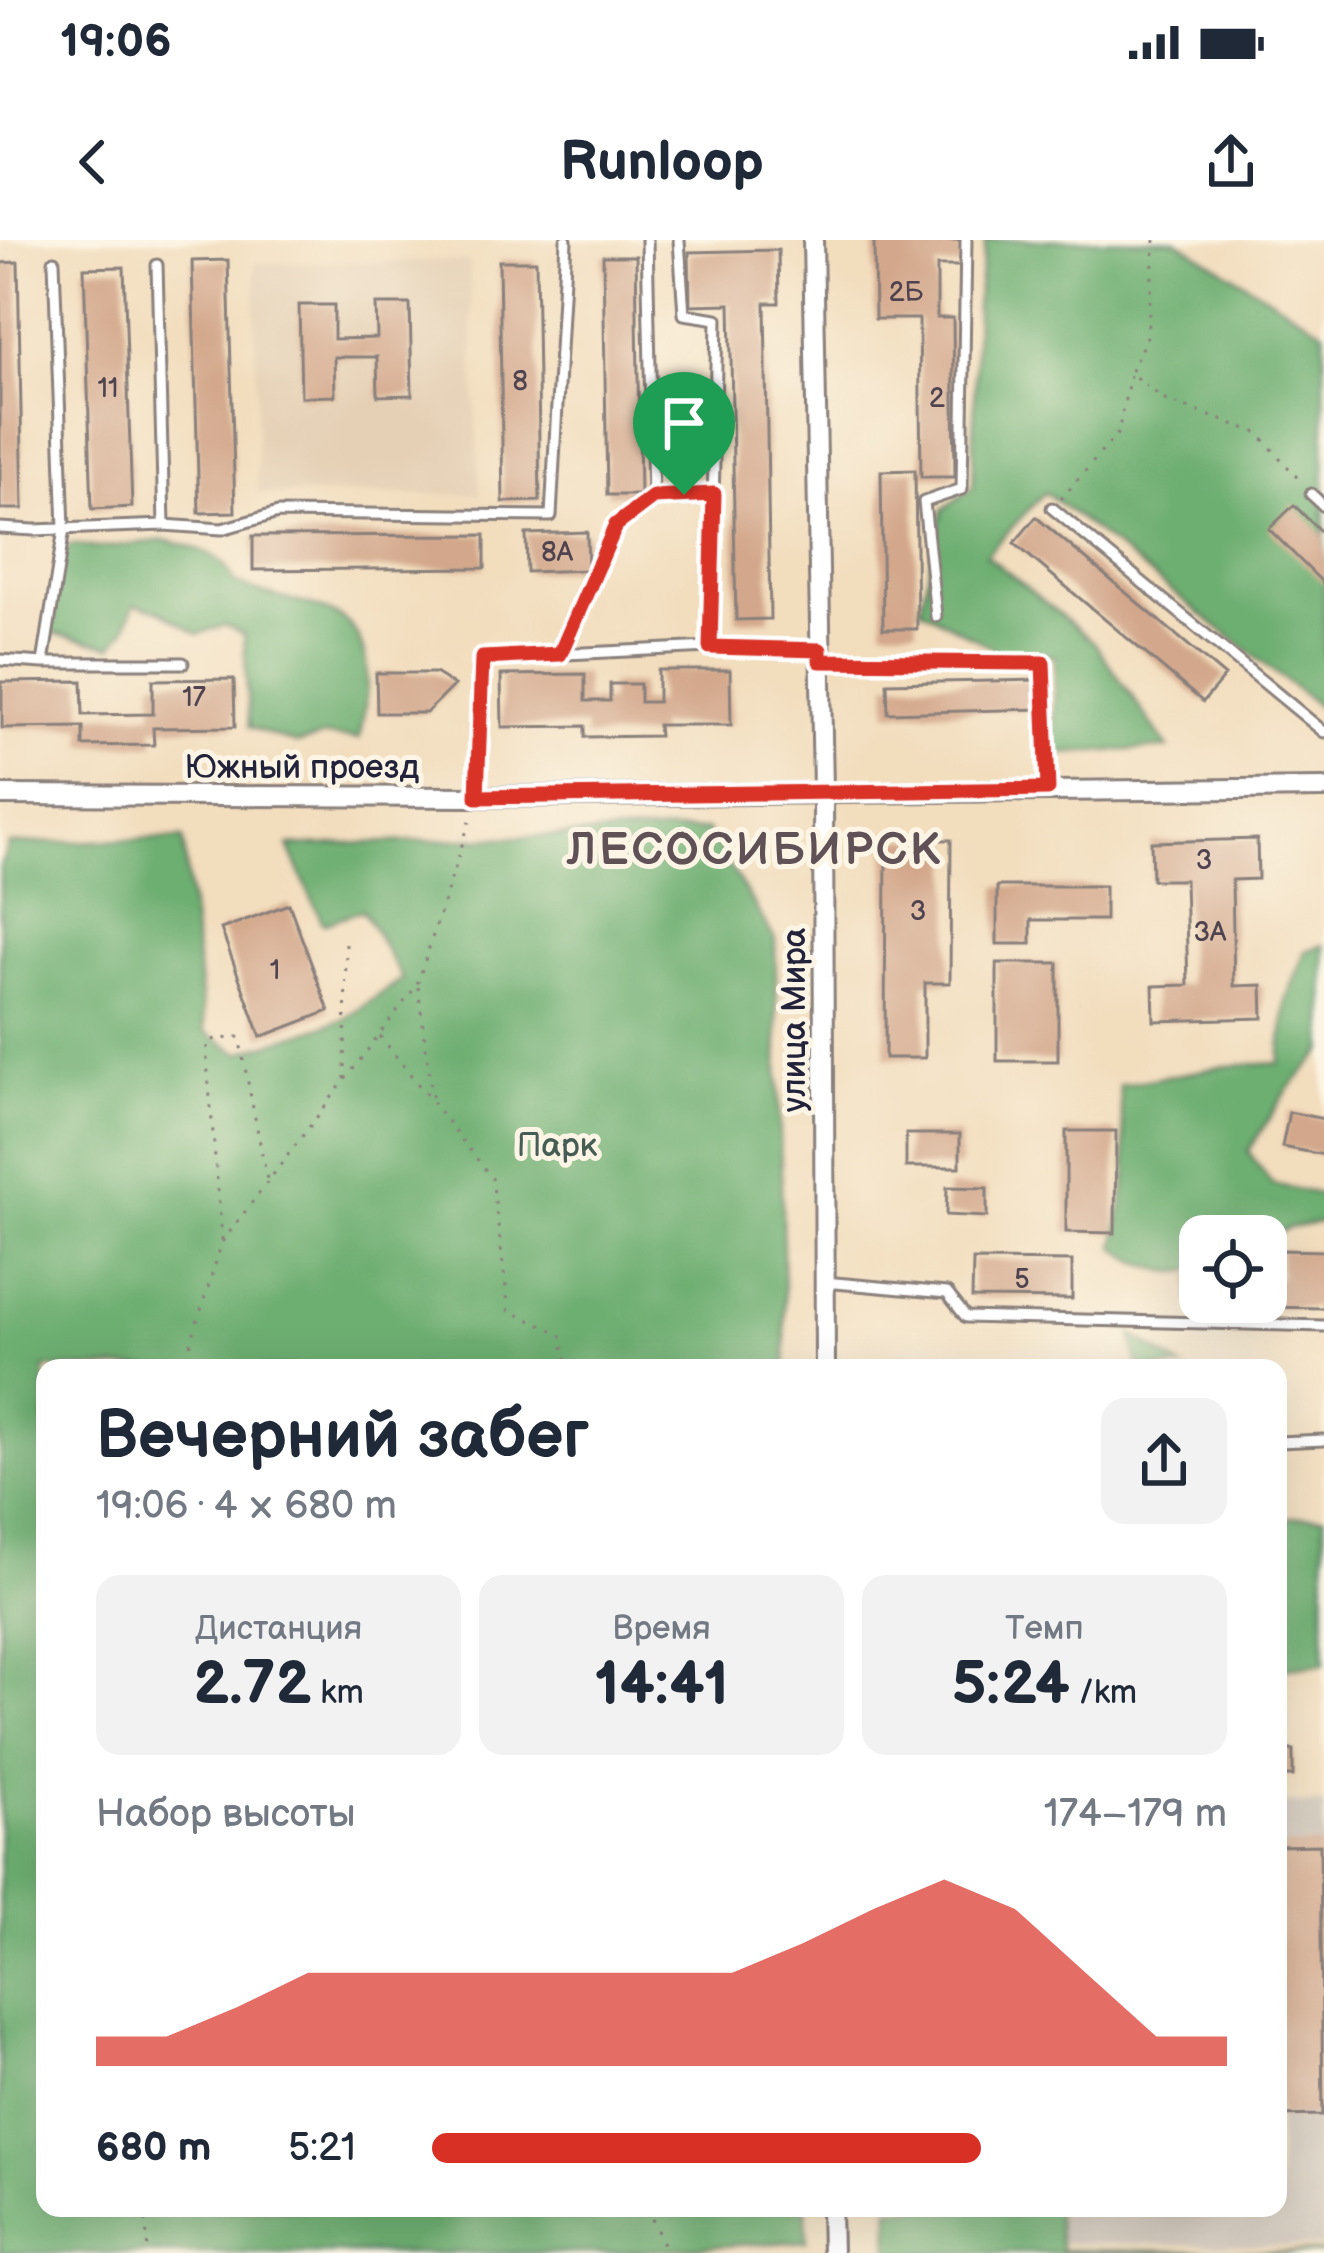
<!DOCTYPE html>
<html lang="ru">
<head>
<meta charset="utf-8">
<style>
  :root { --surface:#fff; --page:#f2f2f3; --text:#1f2937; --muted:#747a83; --accent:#d93025 }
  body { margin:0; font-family:"Balsamiq Sans",sans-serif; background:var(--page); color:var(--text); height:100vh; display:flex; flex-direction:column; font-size:45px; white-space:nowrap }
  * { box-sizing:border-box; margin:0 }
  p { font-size:39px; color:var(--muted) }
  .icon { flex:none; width:66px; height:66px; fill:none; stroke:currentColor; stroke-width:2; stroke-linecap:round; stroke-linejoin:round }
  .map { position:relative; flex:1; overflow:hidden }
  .panel { position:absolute; left:36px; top:1119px; width:1251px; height:858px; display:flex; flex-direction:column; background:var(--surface); border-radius:24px; box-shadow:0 12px 48px #0002 }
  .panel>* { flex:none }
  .fabs { position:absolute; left:1179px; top:975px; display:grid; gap:24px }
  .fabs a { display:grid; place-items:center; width:108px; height:108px; border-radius:24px; background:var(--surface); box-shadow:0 12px 48px #0002; font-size:60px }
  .pin { position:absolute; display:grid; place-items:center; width:102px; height:102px; color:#fff; margin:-123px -51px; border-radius:50% 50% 50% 0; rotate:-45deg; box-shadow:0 0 12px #0007 }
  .pin .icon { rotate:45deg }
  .round { display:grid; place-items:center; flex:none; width:126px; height:126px; border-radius:24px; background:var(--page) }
  .summary { display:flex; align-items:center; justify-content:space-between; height:204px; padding:0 60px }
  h1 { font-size:66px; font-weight:800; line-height:90px }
  .stats { display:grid; grid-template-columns:repeat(3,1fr); gap:18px; height:204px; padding:12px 60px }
  .stats div { display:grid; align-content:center; border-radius:24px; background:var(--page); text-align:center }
  .stats b { font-size:60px; font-weight:800 }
  .stats small { font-size:33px; font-weight:400 }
  .stats p { font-size:33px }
  .chart { height:336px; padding:24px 60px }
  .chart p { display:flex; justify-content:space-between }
  .chart svg { width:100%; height:216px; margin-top:12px; fill:var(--accent); opacity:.7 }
  ul { padding:0 60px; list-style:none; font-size:39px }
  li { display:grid; grid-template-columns:192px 144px 1fr; align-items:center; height:90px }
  li i { height:30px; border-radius:15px; background:var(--accent) }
  .status { display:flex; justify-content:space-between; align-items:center; height:84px; padding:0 60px; background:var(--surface); direction:ltr }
  .status svg { height:33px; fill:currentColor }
  header { display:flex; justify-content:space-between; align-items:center; height:156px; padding:0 60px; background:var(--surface); font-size:54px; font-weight:800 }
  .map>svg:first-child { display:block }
  .built { fill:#e5d0b5 }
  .industrial { fill:#ccc2b8 }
  .forest { fill:#6dae71; stroke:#486856; stroke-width:3 }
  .building { fill:#d3a78b }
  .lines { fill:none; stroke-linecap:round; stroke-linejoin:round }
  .lane-casing { stroke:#8a807c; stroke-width:15 }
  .street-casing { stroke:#8a807c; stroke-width:24 }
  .path { stroke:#8a807c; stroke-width:3; stroke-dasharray:3 9; stroke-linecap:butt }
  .lane { stroke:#fff; stroke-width:9 }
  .street { stroke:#fff; stroke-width:18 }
  .route-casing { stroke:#fff; stroke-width:24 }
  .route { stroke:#d93025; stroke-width:15 }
  .labels { text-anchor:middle; stroke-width:10; stroke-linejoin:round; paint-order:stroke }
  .number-label { font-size:27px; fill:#4e434f }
  .street-label { font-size:33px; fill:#22223b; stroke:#fcf5e5 }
  .park-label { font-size:33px; fill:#455d54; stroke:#fcf5e5 }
  .district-label { font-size:45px; font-weight:bold; letter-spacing:3px; fill:#605157; stroke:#fcf5e5 }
</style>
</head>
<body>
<div class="status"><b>19:06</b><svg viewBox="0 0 49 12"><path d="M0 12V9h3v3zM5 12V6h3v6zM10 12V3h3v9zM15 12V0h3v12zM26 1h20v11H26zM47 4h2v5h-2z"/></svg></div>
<header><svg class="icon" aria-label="back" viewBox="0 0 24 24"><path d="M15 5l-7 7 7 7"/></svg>Runloop<svg class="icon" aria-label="share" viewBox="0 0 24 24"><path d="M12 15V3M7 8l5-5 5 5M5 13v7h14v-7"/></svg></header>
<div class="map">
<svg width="1324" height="2013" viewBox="0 0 1324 2013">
  <rect width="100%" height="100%" fill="#fcf5e5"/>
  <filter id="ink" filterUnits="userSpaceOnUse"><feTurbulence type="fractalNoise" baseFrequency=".00833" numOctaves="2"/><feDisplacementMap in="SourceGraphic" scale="24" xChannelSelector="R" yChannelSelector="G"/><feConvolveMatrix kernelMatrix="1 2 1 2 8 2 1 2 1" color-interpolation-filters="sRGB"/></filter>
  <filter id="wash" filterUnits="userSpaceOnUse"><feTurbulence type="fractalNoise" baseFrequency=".004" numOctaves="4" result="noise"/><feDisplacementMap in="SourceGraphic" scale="48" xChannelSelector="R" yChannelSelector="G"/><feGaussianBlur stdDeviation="2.7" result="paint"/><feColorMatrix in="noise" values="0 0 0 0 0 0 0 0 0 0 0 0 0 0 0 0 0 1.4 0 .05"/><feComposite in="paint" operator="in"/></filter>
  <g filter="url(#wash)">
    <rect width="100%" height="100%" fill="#f2ddbd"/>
    <path class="built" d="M469,21L480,254H257L255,23Z"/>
    <path class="industrial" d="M1278,1563L1324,1564V2007L1062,2003L1058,1968H1278Z"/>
    <path class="forest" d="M986,0H1176L1324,91V465L1318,466L1045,252L986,315L1094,402L1168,508L1053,514L1055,416L1005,415L920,368L943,269L973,247L976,65Z
      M165,300C194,308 223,311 234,342C263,356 293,359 323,369C380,387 369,455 359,499L325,496L296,504L249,487L244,395L225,385L198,394L159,370L134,364L125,391L112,406L47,392L60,317L71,304L98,308Z
      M707,590L775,699L786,1128H45V1968H806L807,2001L605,2013H0V627L9,604L183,598L205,792L240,813L345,779L402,739L363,670L323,684L288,606Z
      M1324,705V811L1289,848L1248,911L1272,944L1324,955V982L1289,988L1266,998L1200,996V1027C1173,1040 1136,1024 1115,1007L1127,936L1119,845L1227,826L1280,823L1286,760L1305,711Z
      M1132,1094L1183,1128H1138Z
      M1324,1276V1424L1278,1429V1278Z
      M890,1968H1055L1061,2010L1324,2013H889Z"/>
    <g id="blocks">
      <path class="building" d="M874,0H961V26H937V78H953L955,237H921L919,79H875Z
        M778,10L779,63H765L770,379L736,380L730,64L690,65L689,12Z
        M603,16H636L640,255H607Z
        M228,20L235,272L199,273L192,21Z
        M499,21H536L540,261L503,262Z
        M18,22L23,269H0V23Z
        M124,27L132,267L92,269L84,28Z
        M376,64H410L412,155L378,156L377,117H334L335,156L301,157L299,65H334V99L377,98Z
        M915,230L917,389H883L881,231Z
        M1294,265L1324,295V344L1269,289Z
        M1036,277L1225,436L1203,462L1014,303Z
        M587,292L588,330L527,332L526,294Z
        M485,295V328L253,330V296Z
        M658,430H730L731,485H658L659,496L585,497V486L502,487L501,435L585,434V461H610V444H640V462H658Z
        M376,433H435L454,445L426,473H377Z
        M234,439L235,487L153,488L154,505L83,506V487L2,488V442L82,441L83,475L153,474V440Z
        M1040,440L1041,469L888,473L887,443Z
        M886,599L951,600L950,743H925V818H885Z
        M1257,599L1258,639L1232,640L1234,746L1262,745L1263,778L1154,781L1153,746L1188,745L1185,640H1152L1151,602Z
        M997,646H1105V680H1031V704H997Z
        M289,664L329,771L261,797L221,689Z
        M997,723H1058V821H997Z
        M1289,872L1324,879V915L1282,907Z
        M1066,891H1116L1115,993L1066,992Z
        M906,894H960V927H906Z
        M947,947L987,948V977L946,975Z
        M1280,1010L1324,1011V1068L1189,1066V1036L1200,1037V1062H1266V1037L1280,1038Z
        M973,1020L1072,1021V1059L972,1058Z
        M1278,1510H1293V1536H1278Z
        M1320,1605L1323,1875L1278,1876V1606Z"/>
    </g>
  </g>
  <g filter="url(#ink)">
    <use href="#blocks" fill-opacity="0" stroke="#8a807c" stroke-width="3"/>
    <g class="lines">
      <g class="lane-casing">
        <path id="lane" d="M647,0L653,257L714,254
          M679,0L684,74L717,79L710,407L820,409
          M157,25L164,285
          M1311,254L1324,266
          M1052,268L1324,492
          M0,288L34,290L164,285L222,289L278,273L551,276L566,0
          M936,376L924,262L962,249L966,0
          M0,420L43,423L64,289L54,21
          M822,421L1044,423L1048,549
          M43,423H183
          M477,557L482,418L710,407
          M824,1042L947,1053L966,1077L1324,1086
          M1278,1202L1324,1200"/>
      </g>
      <g class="street-casing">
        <path id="street" d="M813,0L823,551L825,1128
          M0,555L477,557L1324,548
          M831,1968L832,2013"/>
      </g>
      <path class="path" d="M1155,0L1147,96L1130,133L1165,160L1258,193L1302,243
        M1061,259L1118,193L1130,135
        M566,402L610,292L641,266
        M418,747L433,862
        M380,796L492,938L509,1071L561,1094L567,1128
        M345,839L346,701
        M222,1000L206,810L210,800L239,797L267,939
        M183,1128L222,1002L417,745L472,574
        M145,1968L148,2013
        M647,1968L667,2013"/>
      <use href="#lane" class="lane"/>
      <use href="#street" class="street"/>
    </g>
  </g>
  <g class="lines" filter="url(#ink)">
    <g class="route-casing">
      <path id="route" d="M714,254L710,407L820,410V421L1043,423L1048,549L477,557L482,418L560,414L616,285L653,257Z"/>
    </g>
    <use href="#route" class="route"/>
  </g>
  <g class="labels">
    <g class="number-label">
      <text x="906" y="61">2Б</text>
      <text x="520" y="150">8</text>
      <text x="108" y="157">11</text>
      <text x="937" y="167">2</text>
      <text x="557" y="321">8А</text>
      <text x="194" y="466">17</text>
      <text x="1204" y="629">3</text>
      <text x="918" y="680">3</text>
      <text x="1210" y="701">3А</text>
      <text x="275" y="739">1</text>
      <text x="1022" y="1048">5</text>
    </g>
    <g class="street-label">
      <text x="302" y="538">Южный проезд</text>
      <text transform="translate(793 780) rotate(-90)" y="12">улица Мира</text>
    </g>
    <g class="park-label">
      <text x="557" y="916">Парк</text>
    </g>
    <g class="district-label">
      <text x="755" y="624">ЛЕСОСИБИРСК</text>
    </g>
  </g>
</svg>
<div class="fabs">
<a><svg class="icon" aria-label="locate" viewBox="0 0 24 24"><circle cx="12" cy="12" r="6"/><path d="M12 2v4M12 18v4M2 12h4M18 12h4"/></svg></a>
</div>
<div class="pin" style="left:684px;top:255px;background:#1e9e55"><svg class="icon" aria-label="arrive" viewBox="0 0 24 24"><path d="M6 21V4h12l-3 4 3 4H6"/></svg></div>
<section class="panel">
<div class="summary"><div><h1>Вечерний забег</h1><p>19:06 · 4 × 680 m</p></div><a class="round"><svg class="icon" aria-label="share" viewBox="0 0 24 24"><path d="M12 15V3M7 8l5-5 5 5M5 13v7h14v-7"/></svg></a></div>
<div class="stats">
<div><p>Дистанция</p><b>2.72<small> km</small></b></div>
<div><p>Время</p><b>14:41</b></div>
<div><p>Темп</p><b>5:24<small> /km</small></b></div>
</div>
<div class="chart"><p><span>Набор высоты</span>174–179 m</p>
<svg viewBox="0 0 160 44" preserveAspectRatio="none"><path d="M0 44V38L10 38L20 32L30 25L40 25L50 25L60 25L70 25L80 25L90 25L100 19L110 12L120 6L130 12L140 25L150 38L160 38V44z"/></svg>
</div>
<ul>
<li><b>680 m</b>5:21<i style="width:69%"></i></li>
</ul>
</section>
</div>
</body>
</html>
